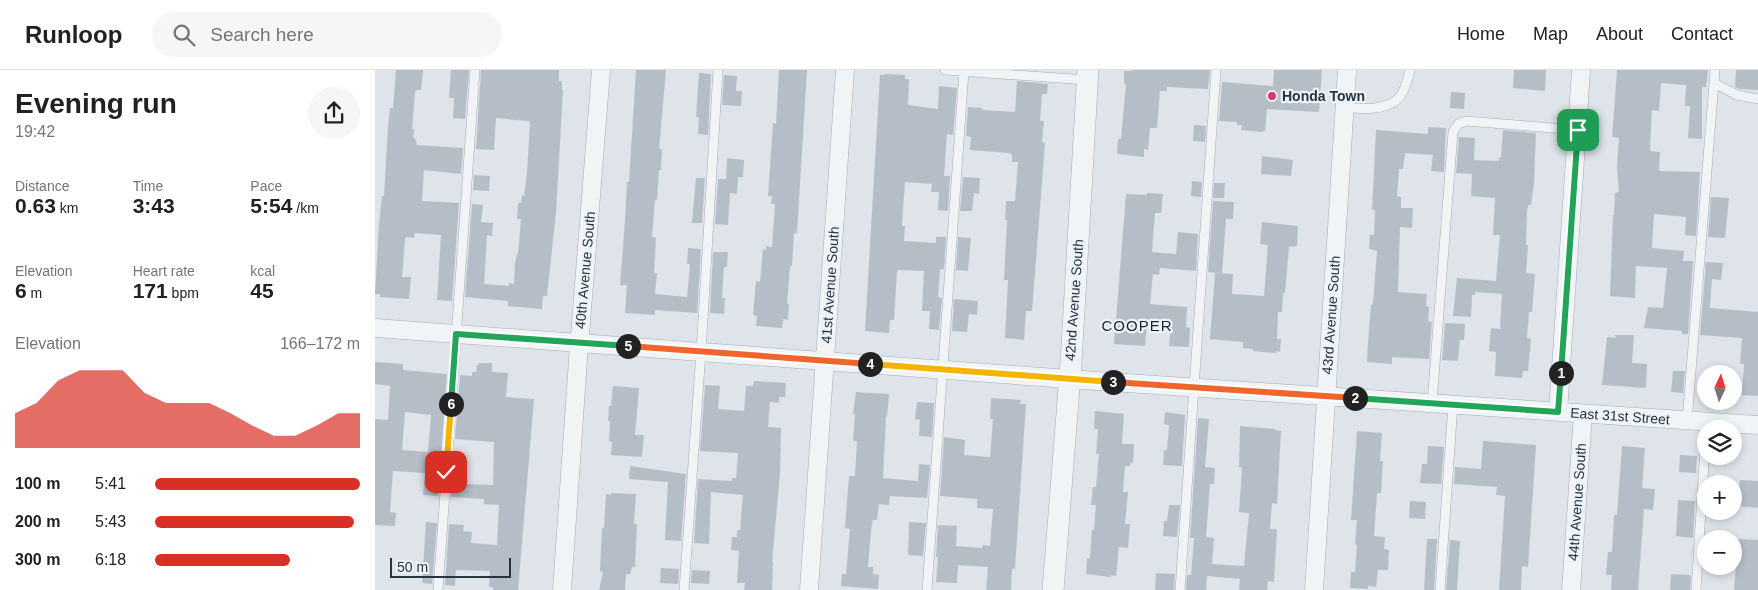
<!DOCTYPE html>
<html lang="en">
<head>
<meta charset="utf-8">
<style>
  :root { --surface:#fff; --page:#f6f6f6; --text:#202124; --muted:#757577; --line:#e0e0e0; --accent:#d93025 }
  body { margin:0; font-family:Helvetica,sans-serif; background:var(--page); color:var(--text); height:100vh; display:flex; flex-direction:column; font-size:19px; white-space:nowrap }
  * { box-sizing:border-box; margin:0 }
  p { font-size:16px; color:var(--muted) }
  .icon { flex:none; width:28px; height:28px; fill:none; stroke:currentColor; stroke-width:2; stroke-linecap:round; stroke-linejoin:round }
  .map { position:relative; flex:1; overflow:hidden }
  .details { display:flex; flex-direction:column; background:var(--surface); width:375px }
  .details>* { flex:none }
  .needle { width:32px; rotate:4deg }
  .buttons { position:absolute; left:1322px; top:295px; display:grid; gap:10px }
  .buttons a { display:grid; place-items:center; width:45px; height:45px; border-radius:50%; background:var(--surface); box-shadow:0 2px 8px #0003; font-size:25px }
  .scale { position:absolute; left:15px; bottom:12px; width:121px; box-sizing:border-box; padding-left:5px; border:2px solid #263442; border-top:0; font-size:14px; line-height:18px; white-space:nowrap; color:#263442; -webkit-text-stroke:4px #eef3f7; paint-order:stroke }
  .pin { position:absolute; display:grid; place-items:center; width:42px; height:42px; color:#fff; margin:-21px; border-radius:10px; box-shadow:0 2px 8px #0006 }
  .km { position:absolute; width:25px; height:25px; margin:-12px; border-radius:50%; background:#222; color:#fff; font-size:14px; line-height:25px; text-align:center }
  .round { display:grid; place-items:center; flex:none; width:52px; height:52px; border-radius:26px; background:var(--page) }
  .summary { display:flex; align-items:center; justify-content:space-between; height:85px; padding:0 15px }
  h1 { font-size:28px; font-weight:700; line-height:38px }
  .metrics { display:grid; grid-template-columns:repeat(3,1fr); gap:8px; height:85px; padding:5px 15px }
  .metrics div { display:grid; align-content:center }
  .metrics b { font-size:21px; font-weight:700 }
  .metrics small { font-size:14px; font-weight:400 }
  .metrics p { font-size:14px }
  .chart { height:140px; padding:10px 15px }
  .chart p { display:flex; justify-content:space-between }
  .chart svg { width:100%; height:90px; margin-top:5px; fill:var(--accent); opacity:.7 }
  ul { padding:0 15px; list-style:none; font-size:16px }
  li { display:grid; grid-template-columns:80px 60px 1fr; align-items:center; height:38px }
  li i { height:12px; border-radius:6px; background:var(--accent) }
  header { display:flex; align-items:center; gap:30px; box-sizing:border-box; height:70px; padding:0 25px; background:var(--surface); border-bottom:1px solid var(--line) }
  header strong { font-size:24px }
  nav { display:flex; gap:28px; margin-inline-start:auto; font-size:18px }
  .search { width:350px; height:45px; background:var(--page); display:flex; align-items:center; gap:12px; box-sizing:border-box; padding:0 18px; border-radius:28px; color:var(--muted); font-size:19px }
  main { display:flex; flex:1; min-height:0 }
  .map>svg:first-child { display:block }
  .building { fill:#b5bec7; fill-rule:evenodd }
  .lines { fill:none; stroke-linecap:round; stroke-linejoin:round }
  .service-casing { stroke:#a3acb4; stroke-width:10 }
  .minor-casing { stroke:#a3acb4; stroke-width:19 }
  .tertiary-casing { stroke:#a3acb4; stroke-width:22 }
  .service { stroke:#f1f4f7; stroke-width:9 }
  .minor { stroke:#f1f4f7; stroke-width:18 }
  .tertiary { stroke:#f1f4f7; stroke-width:21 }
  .split-1-casing { stroke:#fff; stroke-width:10 }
  .split-2-casing { stroke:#fff; stroke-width:10 }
  .split-3-casing { stroke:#fff; stroke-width:10 }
  .split-4-casing { stroke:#fff; stroke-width:10 }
  .split-5-casing { stroke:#fff; stroke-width:10 }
  .split-6-casing { stroke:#fff; stroke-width:10 }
  .split-7-casing { stroke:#fff; stroke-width:10 }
  .split-1 { stroke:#22a559; stroke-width:6 }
  .split-2 { stroke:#22a559; stroke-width:6 }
  .split-3 { stroke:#f0652b; stroke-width:6 }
  .split-4 { stroke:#f5b400; stroke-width:6 }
  .split-5 { stroke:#f0652b; stroke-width:6 }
  .split-6 { stroke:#22a559; stroke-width:6 }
  .split-7 { stroke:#f5b400; stroke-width:6 }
  .poi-dot { fill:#db366a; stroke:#eef3f7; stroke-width:2 }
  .labels { text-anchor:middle; stroke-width:4.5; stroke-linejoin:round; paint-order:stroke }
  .poi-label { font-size:14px; font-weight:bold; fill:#263442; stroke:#eef3f7; text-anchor:start }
  .street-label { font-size:14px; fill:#263442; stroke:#eef3f7 }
  .neighbourhood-label { font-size:15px; letter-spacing:1px; fill:#182532; stroke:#eef3f7 }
</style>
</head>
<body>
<header>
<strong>Runloop</strong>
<div class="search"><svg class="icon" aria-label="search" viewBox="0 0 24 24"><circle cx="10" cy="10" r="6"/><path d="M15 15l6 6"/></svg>Search here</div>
<nav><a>Home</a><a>Map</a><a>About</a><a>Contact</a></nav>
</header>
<main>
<section class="details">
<div class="summary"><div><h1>Evening run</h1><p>19:42</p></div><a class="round"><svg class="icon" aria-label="share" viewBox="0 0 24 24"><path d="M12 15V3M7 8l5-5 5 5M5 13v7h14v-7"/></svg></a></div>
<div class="metrics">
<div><p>Distance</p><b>0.63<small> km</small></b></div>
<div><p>Time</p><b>3:43</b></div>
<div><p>Pace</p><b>5:54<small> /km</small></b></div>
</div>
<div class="metrics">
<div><p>Elevation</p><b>6<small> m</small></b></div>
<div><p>Heart rate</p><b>171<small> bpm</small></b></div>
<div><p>kcal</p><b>45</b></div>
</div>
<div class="chart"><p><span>Elevation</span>166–172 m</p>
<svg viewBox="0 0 160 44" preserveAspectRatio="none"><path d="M0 44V27L10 22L20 11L30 6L40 6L50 6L60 17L70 22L80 22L90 22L100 27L110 33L120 38L130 38L140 33L150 27L160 27V44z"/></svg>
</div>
<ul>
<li><b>100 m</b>5:41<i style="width:100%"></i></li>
<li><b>200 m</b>5:43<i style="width:97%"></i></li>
<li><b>300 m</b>6:18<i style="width:66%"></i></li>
</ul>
</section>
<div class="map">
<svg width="1383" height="520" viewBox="0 0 1383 520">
  <rect width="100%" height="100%" fill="#dee4e9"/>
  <path class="building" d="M21,0H48L46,20H41L40,22L37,59H39L38,68H40L42,75L88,78L86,104L49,100L47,131L84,133L77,231L62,230L66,165L40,163L39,168L31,167L30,169L27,207H36L34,229L5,227V224H0L4,154L7,126H9L13,57L15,38H18Z
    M76,0H94L90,49L78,48L79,28H74Z
    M106,0H184V11H187V20H188L181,142L172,226H168L167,239L133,236V231L90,227L97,134L108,135L106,152L118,153L117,166L112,165L109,214L134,216V213L139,214L140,193L142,184H143L146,149H142L143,133H146L147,125L149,126L152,103L155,52L153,51L121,48L119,80L101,79Z
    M261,0H291L284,79H287L286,100H284L282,130H280L277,167L281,168L279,203H282L280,224L312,227L315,194H312L313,178L326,179L322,243L280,240V245L250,243L252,215H245L250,151L252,112H254Z
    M404,0H432L422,163H419L417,196H415L412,234H414L413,250L408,249L407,258L381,256L382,246L378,245L381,211L385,212L388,179L391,180V176L397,177L400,134H396L397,126H393L398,53L401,54Z
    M757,0H835L833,19L792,17V21H785L782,58H775L773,80L769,79V87L742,84L743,69H746L751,14H749V1H757Z
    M899,0H947L944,42L892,39L890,61L886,62L866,60L867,55H862V52L844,51L847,12L898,16Z
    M1139,0H1171L1170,21L1138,18Z
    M1242,0H1333L1331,17H1327V69L1313,68L1315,36H1310L1311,15L1286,13L1284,41L1277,40L1275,81L1285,82L1284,101L1325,102L1321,166L1310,165L1311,147L1279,144L1277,178L1309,181L1308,191H1318L1313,264H1307V261L1269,258L1273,237L1288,238L1292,198L1261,196L1260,228L1235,226L1238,145H1239L1240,123L1244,122L1242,97L1244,68L1237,67Z
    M1361,0H1383V20L1365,19L1360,17Z
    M324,3L336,4L333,65L323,64L324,47H321Z
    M510,4L530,5V9H534L533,35L563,39L564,16L582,18L578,65L572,64L569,106H575L573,141L563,140L564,122H556L557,114L530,112L527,152V156H530L529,171L561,173V167H571L569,199H565L563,227L567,228L564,260L554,259L555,241H547L549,201L524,200L522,201L519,250H515L514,263L490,261L505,5H509Z
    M349,5L362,6L361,21H367L366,36L347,35Z
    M642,11L673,14L672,24H667L665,51H669L667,72L670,73L657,241H651L649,270L630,268L633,210H629L632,150H630L631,131H640L643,92H637V84L633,83L595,80L596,67L591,66L593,37L607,38V40L640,42Z
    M1076,22L1090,23L1089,39L1075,38Z
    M819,55L831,56L830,72L818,71Z
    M1053,57L1071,58L1069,102L1056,101L1058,85L1030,83L1028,99H1024L1022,126L1026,127V138H1038L1037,158L1025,157L1023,222L1052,224L1051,236L1054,237L1053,251L1057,252L1054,289L1017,287V294L992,292L993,271L996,235L998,234L1002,181L994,179L995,165H999L1000,140H997L1001,60L1053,64Z
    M1128,60L1161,63L1159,113L1156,135L1154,134L1152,140L1151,175H1153L1151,203L1160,204L1157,242H1154L1152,268L1156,269L1153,301H1148L1147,308L1120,306L1121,282L1114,281L1116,258L1125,259L1127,224L1100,222V225H1097L1096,247L1078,246L1082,208L1121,211L1125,165H1118L1120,128L1096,126L1097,104L1081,103L1084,67L1100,68L1099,90L1124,91V87L1126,88Z
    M887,86L918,90L916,106L886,104Z
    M352,88L369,90L368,107H363L362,124L355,123L353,155L340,154L343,109H351Z
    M99,105L115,106L114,121L98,120Z
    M588,107L605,108L604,124L599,123L597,141H585Z
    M321,108H330L327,153H317Z
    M817,111L827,112L826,127L816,126Z
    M839,113H850L849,128H838Z
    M772,123L788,124L786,143H780L777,182L801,184L803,162L823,164L821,201L785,198L784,205L778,204L775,234L812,237L811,257L815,258L814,277L794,276L796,255L772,253L770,276L739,274L751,124L772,125Z
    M1336,127L1354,128L1350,168L1333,167Z
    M838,131L859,132L858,149H851L847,203L833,202Z
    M887,152L923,156L922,176L914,177L910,223H908L907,242H903L902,269H906L905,282L901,281V283L878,281V279L868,278V272L835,269L840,203L858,204L857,224L889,226L893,175L885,174Z
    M583,167L596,168L593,201L581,200Z
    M338,182H353L352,197H349L347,228H350L349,244L335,243Z
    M1331,192L1348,193L1346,210L1337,209L1335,238L1383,242V326L1367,325L1369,294H1365L1367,268L1325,265Z
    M579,229L603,231L602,245L594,244L592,262L577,261Z
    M1070,253L1090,254L1089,270H1085L1083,291L1067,290Z
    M1240,265H1259L1257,293L1272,294L1271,318L1227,315L1232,267L1241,268Z
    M0,292L28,294V300L72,304L63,426L48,425L50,403L18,401L15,442L21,443L20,456L0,455V349L13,350L15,316L0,314ZM30,342L56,345L53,382L27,380Z
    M104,293H117V302L133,303L131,327L159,329L143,520H118V517H114L115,501L81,500L80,516L70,515L74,454L89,455L88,461L97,462L96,473L122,475L124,435L109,434V429L76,427L78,396L91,397L90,414L118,415L119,372L80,369L85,305L97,306V302H101L102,295H104Z
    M1298,301H1310L1308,323L1296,322Z
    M379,311L411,313L410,327H404V333L395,332L393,357L406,358L405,403L397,492H398L397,520H369L370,513H362L364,481L356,480L357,467H362V460H365L368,425L336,422L334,474L319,473L323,409L357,411V408H361L363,383L325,381L330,315L345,316L343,339L369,341L371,316H378Z
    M238,316L264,318L260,365H269L267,387L236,385L237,372L234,371L235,351H233L234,336H236Z
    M481,322L514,324L512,347L511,346L508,408L543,411L544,394L555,395L552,428L515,426L514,435L504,434L502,450H498L496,460L493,497H498V504L504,505L503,519L466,516L467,504H471L475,459L470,458L474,406H480L482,371H478L480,344H478Z
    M616,328L646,330L645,334H651L640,499L637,498L636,520H611L613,497L583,495L582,513L561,512L563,487H561L563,455L582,456L581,476L607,478L608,475L615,476L618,439L602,438V429L565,426L569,367L590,370L589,385L615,387L618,349H615Z
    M542,332L559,333L557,367L544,366L545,350L540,349Z
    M720,341L749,344L747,374H759L758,393H755V396H750L748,422H753L750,454H755L753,478L744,477L741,506L736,505V507L711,504L712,488L715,489L717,460H719L721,435H716L718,417H721L724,384H721L723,359H719Z
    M790,342L810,345L807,396L788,395L789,380H792L794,355L789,354Z
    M823,348L834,349L830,397L840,398L839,414H835L831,467L839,468L837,494L869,496L874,443L864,442L867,398L864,397L865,356L900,359V360L906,361L902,434L897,433L895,459H902L899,512L893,511L892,520H864L865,509L832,506L831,520H811L812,505H816L819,468H815Z
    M982,361L1007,363L1005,391H1008L1006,423H1002L999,466L1010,467L1009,479L1014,480L1013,500H1003L1001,517L993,516V519L975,518L976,502H980L982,475L980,474L982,450H976Z
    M1108,371L1161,375L1153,497L1147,496L1146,520H1124L1130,426L1121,425L1122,417L1079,414L1080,397L1106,399Z
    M1053,376L1069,377L1066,414L1045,413L1047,394H1052Z
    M1247,376L1270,378L1267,418L1280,419L1278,440L1269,439L1263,520H1236L1237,505H1231L1233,482H1237L1239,445H1242Z
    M1305,385L1322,386L1321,403L1304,402Z
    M255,396L311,404L306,471L290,470L293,412L254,409Z
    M1365,410L1383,411V438L1363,436Z
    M236,423L261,424L259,454H262L260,497H257L255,504H251L250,520H224L228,502L225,501L227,458H229L231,424L236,425Z
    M1303,430L1320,431L1318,468L1301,466Z
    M1035,431L1051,432L1050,449L1034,448Z
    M794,435H805L802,467L788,466L789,451H792Z
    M51,452L62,453L57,514L47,513Z
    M534,452L551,453L548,486L533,485Z
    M1052,469H1062L1059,520H1049Z
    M1363,469L1383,470V520H1359Z
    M1075,470L1085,471L1082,520H1071Z
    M286,498L304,499L303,514L285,513Z
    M317,500L335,501L334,514L316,513Z
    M781,503L800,504L799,520H780Z
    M1296,504L1316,505L1315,520H1295Z"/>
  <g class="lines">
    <g class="service-casing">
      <path id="service" d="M570,0L712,10
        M1339,13L1362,25L1383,29
        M970,37C986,39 1009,41 1023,29C1030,22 1033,9 1035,0
        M1057,333L1078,62L1083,54L1091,51L1203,60
        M1312,351L1340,0
        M63,520L100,0
        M309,520L326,282L343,0
        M552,520L589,1
        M805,520L841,0
        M1065,520L1078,334
        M1321,520L1331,361"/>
    </g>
    <g class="minor-casing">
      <path id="minor" d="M0,258L707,310L1383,355
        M1183,342L1206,0
        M187,520L203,290L226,0
        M434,520L470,0
        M939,520L972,0
        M1196,520L1208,344"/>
    </g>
    <g class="tertiary-casing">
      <path id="tertiary" d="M678,520L696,293L713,0"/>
    </g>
    <use href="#service" class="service"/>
    <use href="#minor" class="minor"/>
    <use href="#tertiary" class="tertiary"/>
  </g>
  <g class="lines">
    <g class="split-1-casing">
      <path id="split-1" d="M1186,303L1203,60"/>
    </g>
    <g class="split-2-casing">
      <path id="split-2" d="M980,328L1183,342L1186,303"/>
    </g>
    <g class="split-3-casing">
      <path id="split-3" d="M738,312L980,328"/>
    </g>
    <g class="split-4-casing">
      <path id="split-4" d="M495,294L738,312"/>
    </g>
    <g class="split-5-casing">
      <path id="split-5" d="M253,276L495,294"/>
    </g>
    <g class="split-6-casing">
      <path id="split-6" d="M76,334L81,264L253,276"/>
    </g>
    <g class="split-7-casing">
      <path id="split-7" d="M71,402L76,334"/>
    </g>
    <use href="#split-1" class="split-1"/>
    <use href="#split-2" class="split-2"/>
    <use href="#split-3" class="split-3"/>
    <use href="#split-4" class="split-4"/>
    <use href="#split-5" class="split-5"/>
    <use href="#split-6" class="split-6"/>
    <use href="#split-7" class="split-7"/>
  </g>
  <circle class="poi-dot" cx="897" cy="26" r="5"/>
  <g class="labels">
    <g class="poi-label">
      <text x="907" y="31">Honda Town</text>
    </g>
    <g class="street-label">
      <text transform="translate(210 200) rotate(-85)" y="5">40th Avenue South</text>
      <text transform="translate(455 215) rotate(-86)" y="5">41st Avenue South</text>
      <text transform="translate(699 230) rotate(-86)" y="5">42nd Avenue South</text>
      <text transform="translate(956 245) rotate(-86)" y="5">43rd Avenue South</text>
      <text transform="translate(1245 346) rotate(4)" y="5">East 31st Street</text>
      <text transform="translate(1202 432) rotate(-86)" y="5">44th Avenue South</text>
    </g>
    <g class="neighbourhood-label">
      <text x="762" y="261">COOPER</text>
    </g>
  </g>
</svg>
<div class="buttons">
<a><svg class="needle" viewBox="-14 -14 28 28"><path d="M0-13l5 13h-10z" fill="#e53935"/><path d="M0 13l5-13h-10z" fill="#757577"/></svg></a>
<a><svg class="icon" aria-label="layers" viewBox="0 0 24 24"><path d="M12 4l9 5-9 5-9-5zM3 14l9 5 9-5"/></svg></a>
<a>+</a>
<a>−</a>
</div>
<div class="scale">50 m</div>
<div class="pin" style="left:1203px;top:60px;background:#1e9e55"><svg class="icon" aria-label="arrive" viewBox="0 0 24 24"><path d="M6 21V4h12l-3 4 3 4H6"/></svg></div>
<div class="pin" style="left:71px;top:402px;background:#d93025"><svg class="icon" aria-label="check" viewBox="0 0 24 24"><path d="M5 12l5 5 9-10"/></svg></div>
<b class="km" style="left:1186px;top:303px">1</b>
<b class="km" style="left:980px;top:328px">2</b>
<b class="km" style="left:738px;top:312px">3</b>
<b class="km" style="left:495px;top:294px">4</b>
<b class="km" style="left:253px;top:276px">5</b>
<b class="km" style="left:76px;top:334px">6</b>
</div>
</main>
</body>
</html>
